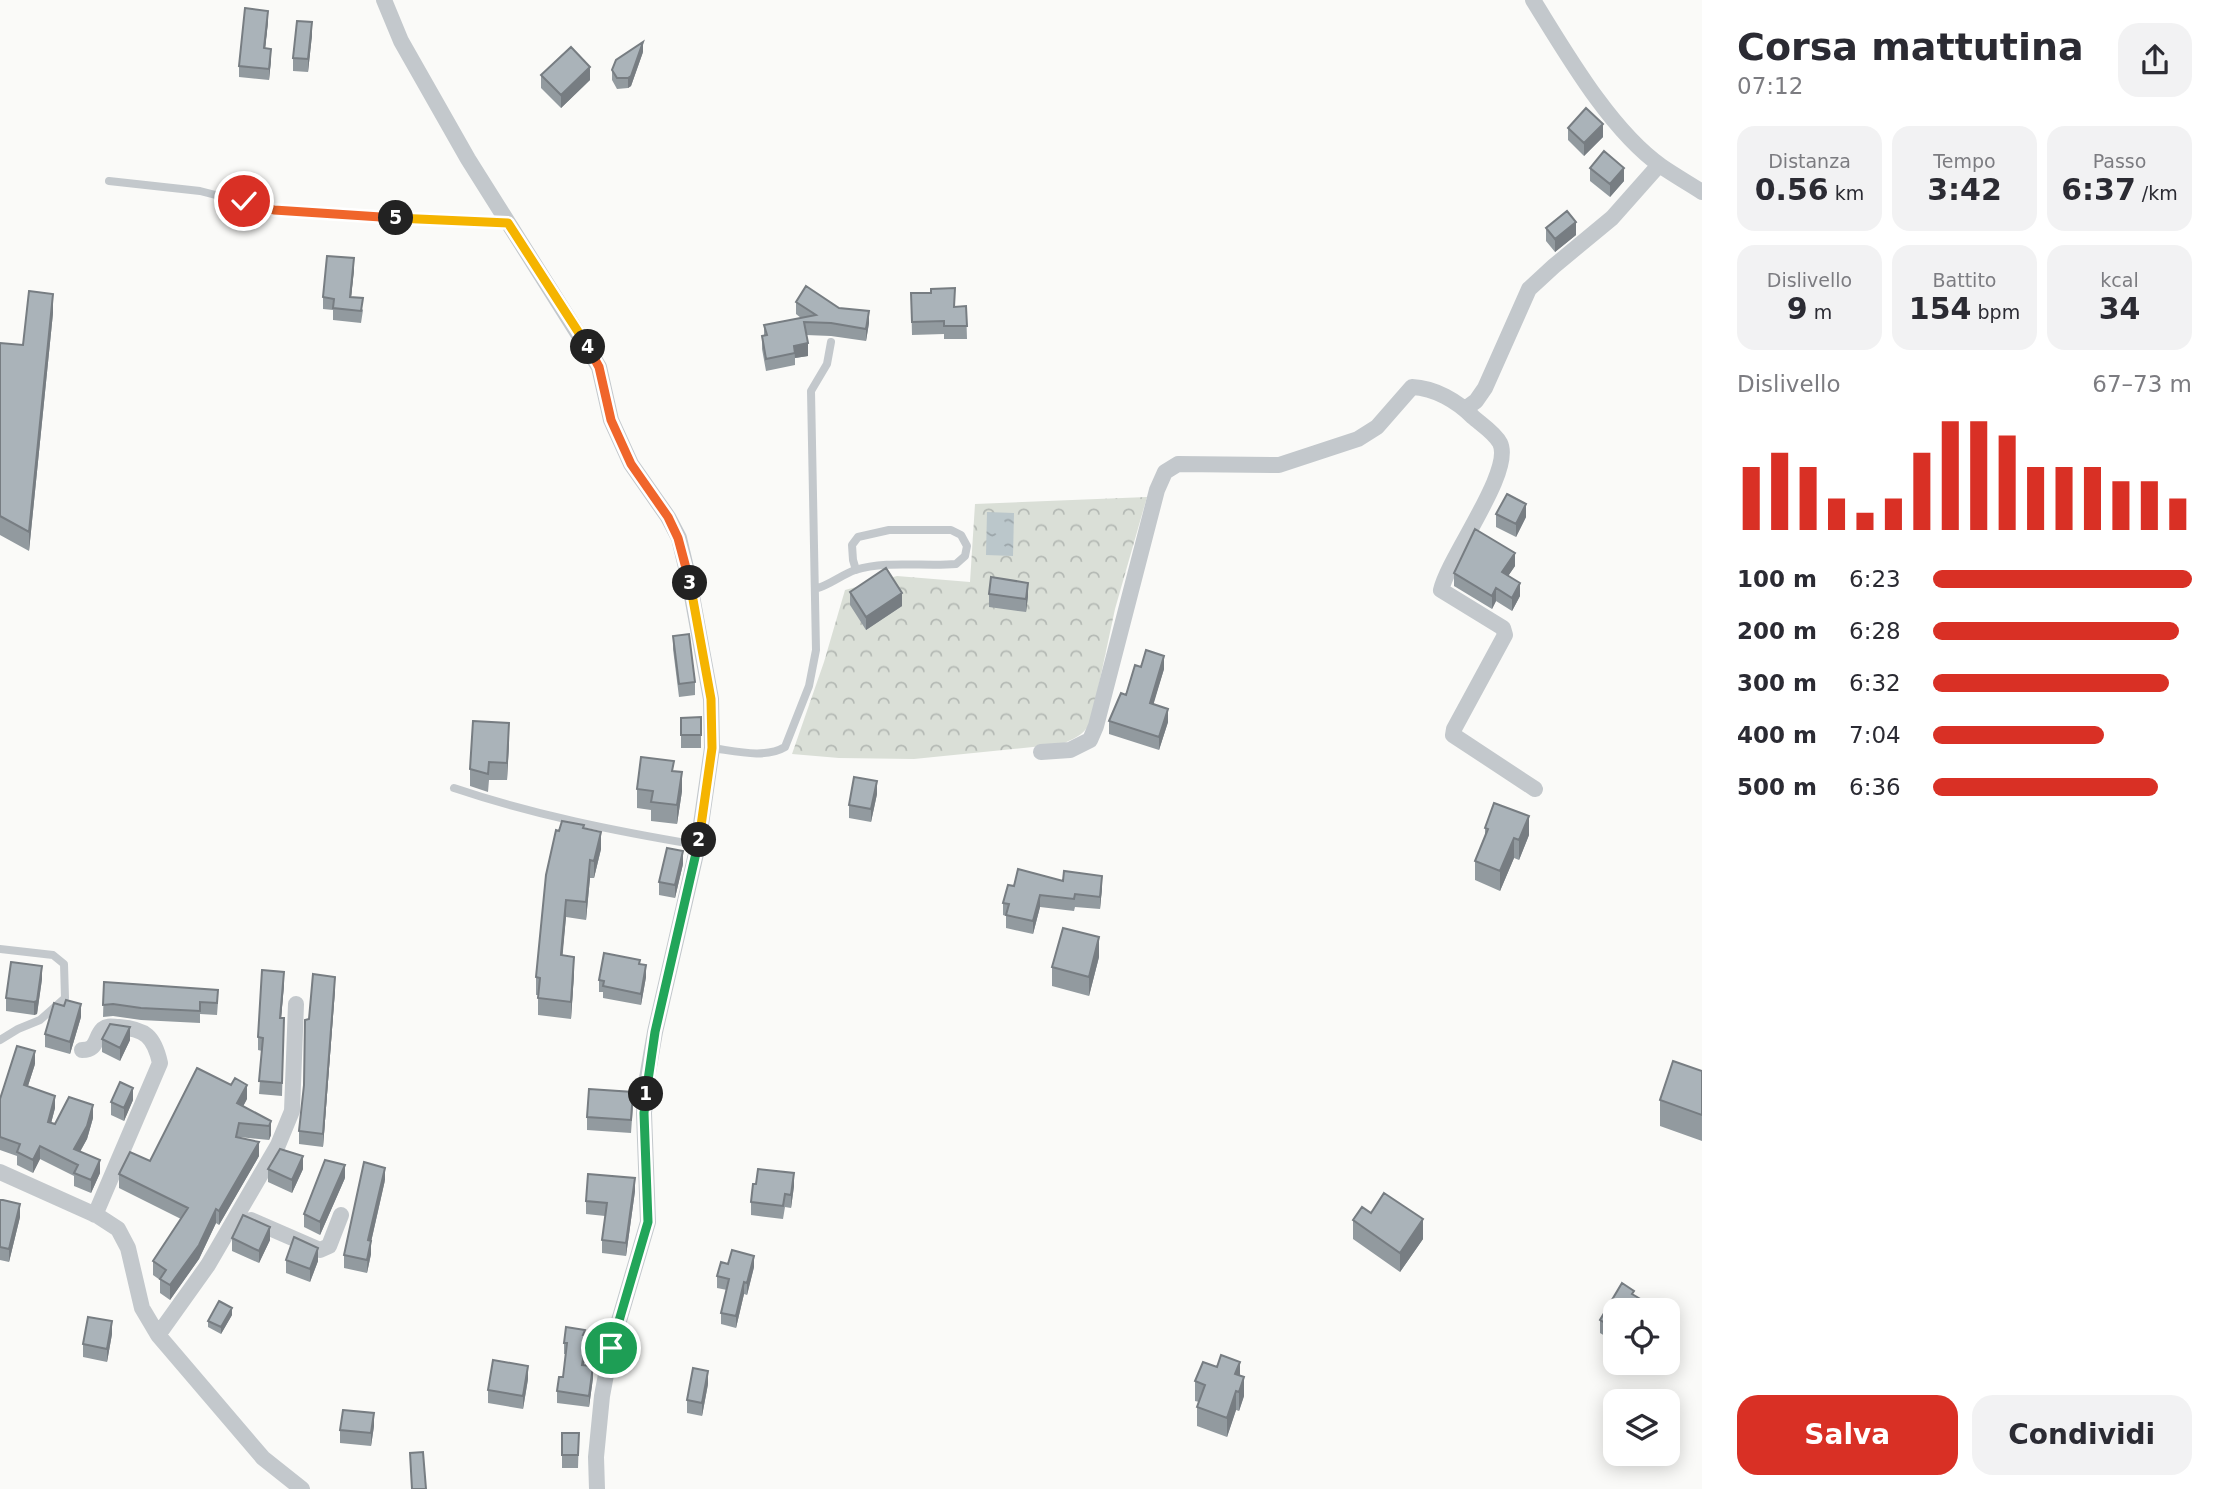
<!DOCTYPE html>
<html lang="it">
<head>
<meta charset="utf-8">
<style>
  :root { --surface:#fff; --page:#f2f2f3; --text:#2b2b33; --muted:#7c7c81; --accent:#d93025 }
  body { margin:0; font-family:"DejaVu Sans",sans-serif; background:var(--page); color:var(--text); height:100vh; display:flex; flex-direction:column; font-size:26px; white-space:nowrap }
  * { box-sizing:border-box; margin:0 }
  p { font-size:23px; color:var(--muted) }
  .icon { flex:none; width:38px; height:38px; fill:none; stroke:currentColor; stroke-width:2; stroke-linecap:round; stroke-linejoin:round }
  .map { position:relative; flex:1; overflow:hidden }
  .panel { display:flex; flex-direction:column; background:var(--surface); width:525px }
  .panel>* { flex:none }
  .tools { position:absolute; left:1603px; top:1298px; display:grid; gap:14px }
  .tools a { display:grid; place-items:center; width:77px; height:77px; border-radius:14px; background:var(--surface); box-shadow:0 4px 18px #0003; font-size:35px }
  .pin { position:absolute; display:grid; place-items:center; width:60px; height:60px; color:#fff; margin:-30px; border:4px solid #fff; border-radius:50%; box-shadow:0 2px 7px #0007 }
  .km { position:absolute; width:35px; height:35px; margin:-18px; border-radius:50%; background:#222; color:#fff; font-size:19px; line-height:35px; text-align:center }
  .round { display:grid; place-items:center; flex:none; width:74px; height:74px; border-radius:21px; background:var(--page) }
  .overview { display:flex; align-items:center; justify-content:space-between; height:119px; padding:0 35px }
  h1 { font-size:38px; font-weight:700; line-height:52px }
  .metrics { display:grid; grid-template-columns:repeat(3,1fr); gap:10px; height:119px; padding:7px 35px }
  .metrics div { display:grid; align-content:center; border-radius:18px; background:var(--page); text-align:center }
  .metrics b { font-size:30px; font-weight:700 }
  .metrics small { font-size:19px; font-weight:400 }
  .metrics p { font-size:19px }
  .chart { height:196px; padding:14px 35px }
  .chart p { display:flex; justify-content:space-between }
  .chart svg { width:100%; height:126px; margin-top:7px; stroke:var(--accent); stroke-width:6 }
  .cta { display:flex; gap:14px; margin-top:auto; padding:14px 35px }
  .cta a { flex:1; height:80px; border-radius:21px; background:var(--accent); color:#fff; font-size:28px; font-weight:700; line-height:80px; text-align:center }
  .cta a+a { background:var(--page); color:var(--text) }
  ul { padding:0 35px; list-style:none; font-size:23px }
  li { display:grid; grid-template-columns:112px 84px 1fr; align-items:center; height:52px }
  li i { height:18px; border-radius:9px; background:var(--accent) }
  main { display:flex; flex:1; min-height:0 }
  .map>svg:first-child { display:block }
  .forest { fill:url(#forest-crowns) }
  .water { fill:url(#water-ripples) }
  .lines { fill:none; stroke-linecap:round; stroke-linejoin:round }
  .service { stroke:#c3c8cc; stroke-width:8 }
  .minor { stroke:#c3c8cc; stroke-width:16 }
  .wall { fill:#929a9f }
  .shaded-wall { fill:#777d82 }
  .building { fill:#aab3b9; stroke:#777d82; stroke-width:2 }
  .split-1-casing { stroke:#fff; stroke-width:14 }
  .split-2-casing { stroke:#fff; stroke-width:14 }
  .split-3-casing { stroke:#fff; stroke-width:14 }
  .split-4-casing { stroke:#fff; stroke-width:14 }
  .split-5-casing { stroke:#fff; stroke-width:14 }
  .split-6-casing { stroke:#fff; stroke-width:14 }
  .split-1 { stroke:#22a559; stroke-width:9 }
  .split-2 { stroke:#22a559; stroke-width:9 }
  .split-3 { stroke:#f5b400; stroke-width:9 }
  .split-4 { stroke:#f0652b; stroke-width:9 }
  .split-5 { stroke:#f5b400; stroke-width:9 }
  .split-6 { stroke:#f0652b; stroke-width:9 }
</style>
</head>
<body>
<main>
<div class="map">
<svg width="1702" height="1489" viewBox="0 0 1702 1489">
  <defs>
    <pattern id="forest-crowns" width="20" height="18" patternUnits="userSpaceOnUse" patternTransform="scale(1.75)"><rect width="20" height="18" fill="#dadfd7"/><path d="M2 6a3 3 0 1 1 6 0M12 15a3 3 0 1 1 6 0" fill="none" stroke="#b4b9b4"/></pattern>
    <pattern id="water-ripples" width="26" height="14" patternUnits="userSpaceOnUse" patternTransform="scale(1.75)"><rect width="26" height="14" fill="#bbc7cb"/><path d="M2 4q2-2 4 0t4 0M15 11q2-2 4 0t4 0" fill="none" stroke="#9ca6aa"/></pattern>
  </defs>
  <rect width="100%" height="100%" fill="#fafaf8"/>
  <path class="forest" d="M1147,497L1115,609L1092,717C1086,734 1078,737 1062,744L914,759L839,758L792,754L824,662L845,590L897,576L970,582L975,504Z"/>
  <path class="water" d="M987,512L1014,513L1013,556L986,555Z"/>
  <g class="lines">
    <path class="service" d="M109,181L200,191L274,210L367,217L508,223
      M815,589C830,585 841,575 855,570C887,560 924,567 956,564L965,556L967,546L961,535L951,530H889L858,537L852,545L853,560L856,570
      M712,748C735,751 765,759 785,747L809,686L816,650L811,391L827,364L831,342
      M454,788C534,815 615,831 698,845
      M0,949L53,955L64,964L65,998L40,1020L18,1029L0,1040"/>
    <path class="minor" d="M384,0L401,41L468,159L599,367L611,420L631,464L668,517L679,538L689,580L711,699L712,748L698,845L655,1032L647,1078L644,1113L648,1222L611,1348L602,1396L596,1457L597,1489
      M1533,0C1566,53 1610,130 1661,166C1674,175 1688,183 1702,192
      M1465,409L1476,401L1485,388L1529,289L1554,266L1612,218L1659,165
      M1041,752L1070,750L1090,740L1096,726L1157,490L1165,472L1178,464L1279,465L1358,439L1377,427L1412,387C1435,388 1457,401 1473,417C1481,424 1495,433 1500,443C1514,471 1449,556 1441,590L1503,628L1505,635L1454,729L1453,735L1535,789
      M82,1050C98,1050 94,1038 103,1029C108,1025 113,1027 119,1027C145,1029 154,1036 160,1063L95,1215
      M0,1172L98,1216L118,1229L128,1248L142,1308L158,1335L263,1458L302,1489
      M251,1220L320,1250L329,1246L341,1215
      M158,1335L208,1265L278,1145L292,1111L296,1004"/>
  </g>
  <path class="wall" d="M268,22L265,48L271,60L269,80L239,77V66Z
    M312,35L308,72L293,71V58Z
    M643,52L631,86L628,88L617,89L612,80V70Z
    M541,75L590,80L561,108L541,88Z
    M1568,128L1603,137L1584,156L1568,140Z
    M1590,168L1624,181L1610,197L1590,181Z
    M1546,228L1576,235L1555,252L1546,241Z
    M354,270L351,297L363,310L361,323L333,320V310L323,309V297Z
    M911,293L954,307L966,306L967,339H944V334L912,335Z
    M796,302L839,308L869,323L866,341L831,336L806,335L808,356L795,358V365L766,371L762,349V336H764V325L801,318L796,314Z
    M53,313L29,551L0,535V343L23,345Z
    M1496,514L1526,517L1516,537L1496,527Z
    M1515,566L1508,576L1520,596L1512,611L1496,601L1492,609L1454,586V573Z
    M850,592L902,606L866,630L850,605Z
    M989,594L1028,596L1026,612L989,607Z
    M673,636L695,682V695L679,697L673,649Z
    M1141,667L1164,669L1153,704L1168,722L1159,750L1109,734V721L1126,695Z
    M701,717V748H681V718Z
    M509,741L507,780H489L488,792L470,786V769Z
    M674,771L682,791L677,824L651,821V810L637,808V789Z
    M877,794L871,822L849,818V805Z
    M584,828L601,849L594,878H590L586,920L566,917L562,956L574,974L571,1019L538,1015V995H536V977L559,831Z
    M1485,828L1529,835L1519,860L1514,858L1500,891L1475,880V861L1485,837Z
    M683,864L675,898L659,895V882Z
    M1063,881L1102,888L1100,909L1075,907L1074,911L1040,907L1033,934L1006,928V916L1003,915V903L1014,886Z
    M1099,957L1089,996L1052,986V967Z
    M640,964L646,977L641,1005L603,998V992H599V980Z
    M42,979L37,1014L34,1015L6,1011V998Z
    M104,982L218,1002L217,1015L200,1014V1023L141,1020L113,1016L103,1017Z
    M284,985L281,1018H284L282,1096L259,1094L262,1051L258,1050V1037Z
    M335,990L323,1147L299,1144V1131L304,1085L309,1019Z
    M81,1017L70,1054L45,1047V1034Z
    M102,1039L130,1040L120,1061L102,1052Z
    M35,1064L28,1086L55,1108L51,1123L55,1124L93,1118L87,1139L80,1152L100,1173L91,1193L74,1186V1176L40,1159L33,1173L17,1165V1156L0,1150V1099Z
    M1702,1071V1141L1660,1126V1100Z
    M247,1099L243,1106L271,1121V1135L269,1140L239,1137L259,1156L219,1225L216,1223L199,1259L170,1300L160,1293V1280L153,1275V1261L181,1219L119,1188V1174L150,1161Z
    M133,1100L124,1121L111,1115V1102Z
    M633,1105L631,1133L587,1130V1117Z
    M268,1169H303L292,1193L268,1182Z
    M345,1178L320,1235L304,1227V1214Z
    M385,1180L371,1242V1254L367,1273L344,1268V1255Z
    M756,1184L794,1186L791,1208L785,1207L783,1219L751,1215V1202Z
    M635,1191L626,1256L602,1253V1240L605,1216L586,1214V1201Z
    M0,1200L20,1217L9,1262L0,1260Z
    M1371,1213L1423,1239L1400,1272L1353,1239V1220Z
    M232,1238L270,1240L259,1263L232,1251Z
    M286,1260L318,1261L310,1282L286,1273Z
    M754,1267L747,1295L744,1294L736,1328L721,1324V1313L727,1290L717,1288V1276Z
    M1615,1311V1342L1600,1333V1320Z
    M232,1315L221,1334L208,1327V1321Z
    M112,1334L107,1362L83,1357V1344Z
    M585,1335L587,1347L584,1365L593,1378L589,1407L557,1403V1391L563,1377L566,1354H564V1343Z
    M1240,1375L1244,1396L1239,1411L1236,1410L1227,1437L1197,1426V1407L1199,1402L1195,1401V1381Z
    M528,1379L523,1409L488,1403V1390Z
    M708,1384L702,1416L687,1413V1400Z
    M374,1426L371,1446L340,1443V1430Z
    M562,1433H579L578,1468H562Z"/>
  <path class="shaded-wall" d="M268,11V22L264,60V48Z
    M312,22V35L308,72V59Z
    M643,42V52L631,86L628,88V78Z
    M271,49V60L269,80V69Z
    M590,67V80L561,108V95Z
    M1603,124V137L1584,156V143Z
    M1624,168V181L1610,197V184Z
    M1576,222V235L1555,252V239Z
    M354,258V270L350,308V297Z
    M53,294V313L29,551V532Z
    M869,311V323L866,341V329Z
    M808,343V356L795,358L794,346Z
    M1526,504V517L1516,537V524Z
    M1515,553V566L1502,585V572Z
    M1028,583V596L1026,612V599Z
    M1520,583V596L1512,611V598Z
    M1496,588V601L1492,609V596Z
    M902,593V606L866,630V617Z
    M1164,656V669L1150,716V703Z
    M1168,709V722L1159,750V737Z
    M509,723V741L507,780V763Z
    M682,772V791L677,824V805Z
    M877,781V794L871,822V809Z
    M1529,816V835L1519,860V840Z
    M601,832V849L594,878V861Z
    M1514,838V858L1500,891V871Z
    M683,851V864L675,898V885Z
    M590,860V878L586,920V902Z
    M1102,876V888L1100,909V897Z
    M1040,895V907L1033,934V921Z
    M566,900V917L561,973V955Z
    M1099,937V957L1089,996V977Z
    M574,957V974L571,1019V1002Z
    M646,965V977L641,1005V994Z
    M42,966V979L37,1014L34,1015V1002Z
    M284,972V985L280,1031V1018Z
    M335,977V990L323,1147V1134Z
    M81,1004V1017L70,1054V1042Z
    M130,1027V1040L120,1061V1048Z
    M35,1051V1064L24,1098V1085Z
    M247,1085V1099L237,1118V1103Z
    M133,1088V1100L124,1121V1108Z
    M55,1096V1108L48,1135V1122Z
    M93,1105V1118L87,1139L74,1162V1149Z
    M271,1121V1135L269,1140V1126Z
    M259,1142V1156L219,1225V1211Z
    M40,1146V1159L33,1173V1160Z
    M303,1156V1169L292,1193V1180Z
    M100,1160V1173L91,1193V1180Z
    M345,1165V1178L320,1235V1222Z
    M385,1168V1180L371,1242V1254L367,1273L368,1240Z
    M794,1173V1186L791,1208V1195Z
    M635,1178V1191L626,1256V1243Z
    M20,1204V1217L9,1262V1249Z
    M216,1209V1223L199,1259L170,1300V1285Z
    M1423,1219V1239L1400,1272V1253Z
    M270,1227V1240L259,1263V1251Z
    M318,1248V1261L310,1282V1269Z
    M754,1256V1267L747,1295V1283Z
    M744,1282V1294L736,1328V1316Z
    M232,1308V1315L221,1334V1327Z
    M112,1321V1334L107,1362V1349Z
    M587,1336V1347L582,1376V1365Z
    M1240,1362V1381L1236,1393V1410L1227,1437V1418L1235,1374Z
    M528,1366V1379L523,1409V1396Z
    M593,1366V1378L589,1407V1396Z
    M708,1371V1384L702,1416V1403Z
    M1244,1377V1396L1239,1411V1392Z
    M374,1413V1426L371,1446V1433Z"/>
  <path class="building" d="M245,8L268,11L264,48L271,49L269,69L239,66Z
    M297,21L312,22L308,59L293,58Z
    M643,42L631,76L628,78H617L612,70L616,60Z
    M571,47L590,67L561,95L541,75Z
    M1586,108L1603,124L1584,143L1568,128Z
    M1604,151L1624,168L1610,184L1590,168Z
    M1567,211L1576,222L1555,239L1546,228Z
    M327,256L354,258L350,297L363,298L361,311L333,308L334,299L323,297Z
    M806,286L839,308L869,311L866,329L831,323L804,322L808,343L794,346L795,353L766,359L762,336L767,335L764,325L816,315L796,302Z
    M955,288L954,307L966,306L967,326H944V321L912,322L911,293H931V289Z
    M29,291L53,294L29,532L0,516V343L23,345Z
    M1507,494L1526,504L1516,524L1496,514Z
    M1475,529L1515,553L1502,572L1520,583L1512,598L1496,588L1492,596L1454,573Z
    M886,568L902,593L866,617L850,592Z
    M991,577L1028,583L1026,599L989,594Z
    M689,634L695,682L679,684L673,636Z
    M1146,650L1164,656L1150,703L1168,709L1159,737L1109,721L1121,693L1126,695L1135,665L1141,667Z
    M701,717V735H681V718Z
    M473,721L509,723L507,763L489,762L488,774L470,769Z
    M641,757L674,761L672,771L682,772L677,805L651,802L653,791L637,789Z
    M854,777L877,781L871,809L849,805Z
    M1494,803L1529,816L1519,840L1514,838L1500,871L1475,861L1488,829L1485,828Z
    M562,821L584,825L583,828L601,832L594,861L590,860L586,902L566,900L561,955L574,957L571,1002L538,998L540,978L536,977L546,875L556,830L559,831Z
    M667,848L683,851L675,885L659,882Z
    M1018,869L1063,881L1064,871L1102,876L1100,897L1075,894L1074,899L1040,895L1033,921L1006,915L1009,904L1003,903L1008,885L1014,886Z
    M1063,928L1099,937L1089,977L1052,967Z
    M604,953L640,960L639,964L646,965L641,994L603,986L604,981L599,980Z
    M11,962L42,966L37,1001L34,1002L6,998Z
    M262,970L284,972L280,1018H284L282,1083L259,1081L263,1038L258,1037Z
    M313,974L335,977L323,1134L299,1131L304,1085L305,1020L309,1019Z
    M104,982L218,990L217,1003L200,1002V1011L141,1008L113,1004L103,1005Z
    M66,1000L81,1004L70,1042L45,1034L54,1003L64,1006Z
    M110,1024L130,1027L120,1048L102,1039Z
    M17,1046L35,1051L24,1085L55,1096L48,1122L55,1124L69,1097L93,1105L87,1126L74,1149L100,1160L91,1180L74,1173L78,1165L40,1146L33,1160L17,1152L20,1144L0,1137V1099Z
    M1673,1061L1702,1071V1115L1660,1100Z
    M197,1068L231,1085L235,1078L247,1085L237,1103L271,1121L269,1126L239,1123L236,1137L259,1142L219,1211L216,1209L199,1245L170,1285L160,1279L166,1270L153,1261L188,1208L119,1174L130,1152L150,1161Z
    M120,1082L133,1088L124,1108L111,1102Z
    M589,1089L633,1092L631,1120L587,1117Z
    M280,1149L303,1156L292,1180L268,1169Z
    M325,1160L345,1165L320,1222L304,1214Z
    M364,1162L385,1168L368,1240L371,1241L367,1260L344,1255Z
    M758,1169L794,1173L791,1195L785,1194L783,1206L751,1202L753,1184H756Z
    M588,1174L635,1178L626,1243L602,1240L607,1203L586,1201Z
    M1384,1193L1423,1219L1400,1253L1353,1220L1362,1207L1371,1213Z
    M0,1200H3L20,1204L9,1249L0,1247Z
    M243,1215L270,1227L259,1251L232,1238Z
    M294,1237L318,1248L310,1269L286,1260Z
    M732,1250L754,1256L747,1283L744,1282L736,1316L721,1313L729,1279L717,1276L721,1262L728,1264Z
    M1622,1283L1634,1291L1632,1294L1659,1310L1615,1311V1329L1600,1320Z
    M219,1301L232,1308L221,1327L208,1321Z
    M88,1317L112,1321L107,1349L83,1344Z
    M566,1327L585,1330L583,1335L587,1336L582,1365L593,1366L589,1396L557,1391L559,1377H563L567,1343H564Z
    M1221,1355L1240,1362L1235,1374L1244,1377L1239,1392L1236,1391L1227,1418L1197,1407L1205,1385L1195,1381L1203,1362L1217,1367Z
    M493,1360L528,1366L523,1396L488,1390Z
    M693,1368L708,1371L702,1403L687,1400Z
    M343,1410L374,1413L371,1433L340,1430Z
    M562,1433H579L578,1455H562Z
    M423,1452L426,1489H412L410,1453Z"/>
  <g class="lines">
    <g class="split-1-casing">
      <path id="split-1" d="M611,1348L648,1222L644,1113L646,1094"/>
    </g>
    <g class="split-2-casing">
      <path id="split-2" d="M646,1094L655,1032L699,840"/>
    </g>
    <g class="split-3-casing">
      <path id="split-3" d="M690,583L711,699L712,748L699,840"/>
    </g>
    <g class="split-4-casing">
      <path id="split-4" d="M588,347L599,367L611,420L631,464L668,517L678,538L690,583"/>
    </g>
    <g class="split-5-casing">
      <path id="split-5" d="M396,218L508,223L588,347"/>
    </g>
    <g class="split-6-casing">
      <path id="split-6" d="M244,201L274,210L396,218"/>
    </g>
    <use href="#split-1" class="split-1"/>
    <use href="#split-2" class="split-2"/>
    <use href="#split-3" class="split-3"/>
    <use href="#split-4" class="split-4"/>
    <use href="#split-5" class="split-5"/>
    <use href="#split-6" class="split-6"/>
  </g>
</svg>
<div class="tools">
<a><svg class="icon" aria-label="locate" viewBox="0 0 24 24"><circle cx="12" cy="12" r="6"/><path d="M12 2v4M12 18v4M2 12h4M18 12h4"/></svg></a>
<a><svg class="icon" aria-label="layers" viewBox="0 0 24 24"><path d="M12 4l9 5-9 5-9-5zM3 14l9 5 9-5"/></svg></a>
</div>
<div class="pin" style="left:611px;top:1348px;background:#1e9e55"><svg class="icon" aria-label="arrive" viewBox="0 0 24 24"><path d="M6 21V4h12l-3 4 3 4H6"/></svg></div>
<div class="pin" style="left:244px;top:201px;background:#d93025"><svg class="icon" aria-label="check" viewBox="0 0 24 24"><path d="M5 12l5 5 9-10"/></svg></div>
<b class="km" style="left:646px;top:1094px">1</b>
<b class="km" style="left:699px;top:840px">2</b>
<b class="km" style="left:690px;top:583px">3</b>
<b class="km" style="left:588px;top:347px">4</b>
<b class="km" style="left:396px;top:218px">5</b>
</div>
<section class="panel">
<div class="overview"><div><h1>Corsa mattutina</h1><p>07:12</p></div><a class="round"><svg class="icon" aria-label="share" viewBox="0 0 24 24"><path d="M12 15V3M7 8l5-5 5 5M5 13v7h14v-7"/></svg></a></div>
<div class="metrics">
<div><p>Distanza</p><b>0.56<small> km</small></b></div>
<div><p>Tempo</p><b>3:42</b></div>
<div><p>Passo</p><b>6:37<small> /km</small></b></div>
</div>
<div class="metrics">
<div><p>Dislivello</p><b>9<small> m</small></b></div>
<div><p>Battito</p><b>154<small> bpm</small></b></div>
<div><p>kcal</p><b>34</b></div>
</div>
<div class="chart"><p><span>Dislivello</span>67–73 m</p>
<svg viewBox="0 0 160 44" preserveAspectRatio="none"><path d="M5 44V22M15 44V17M25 44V22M35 44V33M45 44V38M55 44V33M65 44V17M75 44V6M85 44V6M95 44V11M105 44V22M115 44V22M125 44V22M135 44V27M145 44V27M155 44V33"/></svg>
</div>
<ul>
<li><b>100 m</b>6:23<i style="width:100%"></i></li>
<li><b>200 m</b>6:28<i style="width:95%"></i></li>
<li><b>300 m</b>6:32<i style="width:91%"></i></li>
<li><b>400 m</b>7:04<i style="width:66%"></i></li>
<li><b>500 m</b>6:36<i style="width:87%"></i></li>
</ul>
<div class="cta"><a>Salva</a><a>Condividi</a></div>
</section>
</main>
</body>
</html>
